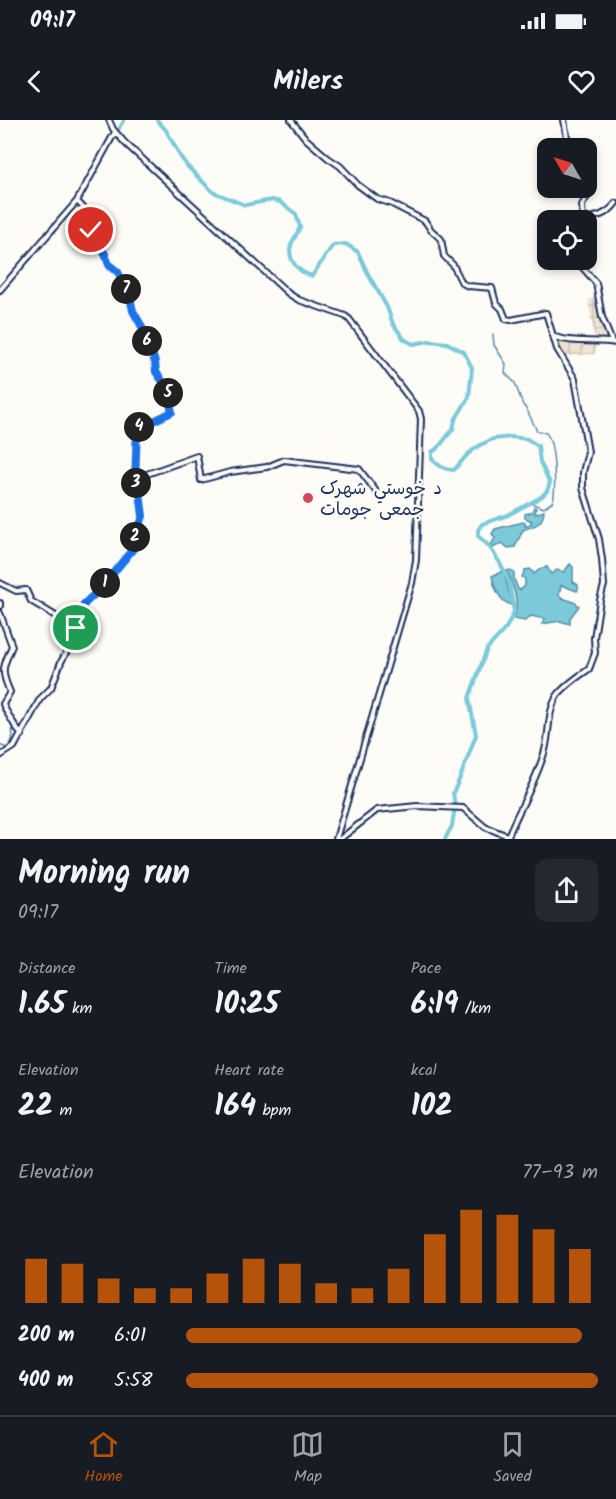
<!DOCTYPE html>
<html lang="en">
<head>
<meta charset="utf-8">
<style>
  :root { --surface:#171b24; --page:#242831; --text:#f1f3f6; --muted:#9ea1a6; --line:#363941; --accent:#b45309 }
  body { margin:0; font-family:Kalam,"Playpen Sans Arabic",sans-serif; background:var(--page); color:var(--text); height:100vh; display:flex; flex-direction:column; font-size:22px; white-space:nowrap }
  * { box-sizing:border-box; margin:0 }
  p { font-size:20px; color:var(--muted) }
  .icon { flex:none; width:33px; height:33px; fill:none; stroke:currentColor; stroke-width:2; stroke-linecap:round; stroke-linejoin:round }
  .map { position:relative; height:719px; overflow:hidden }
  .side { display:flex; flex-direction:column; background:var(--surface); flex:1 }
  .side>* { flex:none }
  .needle { width:39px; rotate:309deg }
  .tools { position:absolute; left:537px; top:18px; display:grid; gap:12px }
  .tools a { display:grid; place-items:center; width:60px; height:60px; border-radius:12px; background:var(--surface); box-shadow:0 3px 9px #0003; font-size:30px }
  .pin { position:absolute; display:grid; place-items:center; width:51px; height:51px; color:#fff; margin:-26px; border:3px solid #fff; border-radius:50%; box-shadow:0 2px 6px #0007 }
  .km { position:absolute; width:30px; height:30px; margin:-15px; border-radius:50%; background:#222; color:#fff; font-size:16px; line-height:30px; text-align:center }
  .round { display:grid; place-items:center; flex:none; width:63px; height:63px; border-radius:12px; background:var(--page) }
  .overview { display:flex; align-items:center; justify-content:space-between; height:102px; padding:0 18px }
  h1 { font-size:33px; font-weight:600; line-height:45px }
  .metrics { display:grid; grid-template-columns:repeat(3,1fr); gap:9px; height:102px; padding:6px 18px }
  .metrics div { display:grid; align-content:center }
  .metrics b { font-size:30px; font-weight:600 }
  .metrics small { font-size:16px; font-weight:400 }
  .metrics p { font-size:16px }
  .chart { height:168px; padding:12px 18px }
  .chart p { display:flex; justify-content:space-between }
  .chart svg { width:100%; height:108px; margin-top:6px; stroke:var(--accent); stroke-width:6 }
  ul { padding:0 18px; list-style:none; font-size:20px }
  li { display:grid; grid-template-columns:96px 72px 1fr; align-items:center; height:45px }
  li i { height:15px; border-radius:8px; background:var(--accent) }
  .status { display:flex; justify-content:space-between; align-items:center; height:42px; padding:0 30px; background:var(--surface); direction:ltr }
  .status svg { height:16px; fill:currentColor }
  header { display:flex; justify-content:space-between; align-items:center; height:78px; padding:0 18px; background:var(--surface); font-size:27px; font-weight:600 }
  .tabs { display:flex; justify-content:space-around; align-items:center; height:84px; border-top:2px solid var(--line); background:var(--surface); font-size:16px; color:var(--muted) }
  .tabs a { display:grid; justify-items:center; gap:3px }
  .tabs .selected { color:var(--accent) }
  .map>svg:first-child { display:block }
  .industrial { fill:url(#industrial-grid) }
  .water { fill:#7ccad9; stroke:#558ca8; stroke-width:1.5 }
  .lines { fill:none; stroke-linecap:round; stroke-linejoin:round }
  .stream { stroke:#558ca8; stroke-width:1.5 }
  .canal { stroke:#7ccad9; stroke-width:3 }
  .river { stroke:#7ccad9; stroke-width:4 }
  .tertiary-casing { stroke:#1b2f5e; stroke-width:8 }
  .tertiary { stroke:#fdfcf7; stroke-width:4 }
  .route-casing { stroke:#fff; stroke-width:12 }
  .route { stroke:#1a73e8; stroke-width:8 }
  .poi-dot { fill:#d1495b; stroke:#fdfcf7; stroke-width:2 }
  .labels { text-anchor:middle; stroke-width:5; stroke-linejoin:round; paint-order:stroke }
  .poi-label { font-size:18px; fill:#1b2f5e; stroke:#fdfcf7; text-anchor:start }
</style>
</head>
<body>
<div class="status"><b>09:17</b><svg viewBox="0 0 49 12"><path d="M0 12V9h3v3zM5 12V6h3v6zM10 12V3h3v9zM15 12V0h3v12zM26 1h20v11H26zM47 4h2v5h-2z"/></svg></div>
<header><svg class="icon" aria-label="back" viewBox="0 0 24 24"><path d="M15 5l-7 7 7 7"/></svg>Milers<svg class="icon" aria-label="heart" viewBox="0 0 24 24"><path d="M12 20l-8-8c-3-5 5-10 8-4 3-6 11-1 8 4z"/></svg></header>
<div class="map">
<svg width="616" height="719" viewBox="0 0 616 719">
  <defs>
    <pattern id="industrial-grid" width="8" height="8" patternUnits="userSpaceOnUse" patternTransform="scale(1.5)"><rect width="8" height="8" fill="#f0e3d4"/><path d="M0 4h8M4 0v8" fill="none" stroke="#cdc3b8"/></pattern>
  </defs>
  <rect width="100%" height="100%" fill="#fdfcf7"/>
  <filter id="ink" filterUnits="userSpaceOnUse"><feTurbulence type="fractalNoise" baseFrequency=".0167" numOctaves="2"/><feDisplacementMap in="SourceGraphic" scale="12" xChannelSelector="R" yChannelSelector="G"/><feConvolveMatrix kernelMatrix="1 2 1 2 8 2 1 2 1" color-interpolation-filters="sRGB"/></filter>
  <g filter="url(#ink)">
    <path class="industrial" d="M599,175L602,197L612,222L597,220L595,234L562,236L559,232L555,217L595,220L588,180Z"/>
    <path class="water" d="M534,387L536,388L535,394L544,391C543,406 532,406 523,410L515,427L508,428L502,423L493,428L491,425L495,418L492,414L495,409L523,402L525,403V406L529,405L532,401L525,398V394L532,392Z
      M570,444L573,447V462L578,465V469L577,471L561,465L559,475C563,481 573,479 579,486L570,498V504L560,501L542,504L545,499L531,496L525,501L514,499C520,483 513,465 507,451L510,450L514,452V459L518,469L520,470L525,466V459L522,457L525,450L530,449L534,454L540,449L547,447L551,454L557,450L564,452Z
      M501,452H504L512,485C500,483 494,467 492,456Z"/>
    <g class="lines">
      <path class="stream" d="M493,214L494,225L506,244L505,253L515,263L523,285L527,290L537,311L546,313C555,322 556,368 553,381L544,388L530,383
        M6,572C5,581 0,584 6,594
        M0,625L6,628C15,622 13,612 11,603
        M10,626L17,616
        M0,632L8,629"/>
      <path class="canal" d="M79,80L124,0
        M0,173L11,161"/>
      <path class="river" d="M157,0L166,10L180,36L187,46L213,72L245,85L272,80L280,82L296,94L300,107C298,113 293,119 291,125C287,140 298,152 312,156L333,125L346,124L358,132L368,154L387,187L393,204L404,219L413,224L430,221L447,223L464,232L472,248L469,277L455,300L453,309L438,328L432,332V339C439,346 444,350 454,350L468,334L480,325L493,319L511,317L527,319L538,326L540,342L550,363L547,371L541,377L508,395L482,404L478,410V416L489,426L500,443L509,462L514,492L506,508L487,529L469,578L476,615L460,658L453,673L455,687L452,706L445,719"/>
      <g class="tertiary-casing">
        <path id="tertiary" d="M109,0L113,9L125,23L289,174L299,180L345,196L349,199L419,291L421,299L416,440L412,463L336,719
          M291,0L306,19L328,38L340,46L358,65L377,79L390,83L425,101L431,110L441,119L444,136L453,145L462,163L468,166L492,168L496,183L502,189L506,199L511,200L546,193L557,229L575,259L588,332L583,352V368L599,419L602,439L604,465L600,480L594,518L595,533L589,549C579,556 565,565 557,576C547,593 550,611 545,630C537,660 520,687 508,716L505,719
          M564,0L569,28
          M583,99C597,97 607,95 616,83
          M583,100L582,85L588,75L586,68
          M576,140L596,163L602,197L612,222
          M0,170L77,81L115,12
          M555,217C574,224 596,219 616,223
          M136,358L197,336L201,360L230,352L267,347L284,340L359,349L375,370
          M0,463L16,471L26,470L31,481L77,509
          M0,483V486
          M0,493L12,526C3,547 0,550 10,572L3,584C4,588 18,612 22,615
          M0,636L14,627L40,579L51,568L61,542L71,524L84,484L99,470L133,429L134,420L143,396L140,373L135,361L137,309L172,292L166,266L156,252L151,232L141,205L133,191L130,177L118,153L110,147L105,134L92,115L88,98L90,95L77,81
          M340,719L377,690L417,686L463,688L485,707L508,716"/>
      </g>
      <use href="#tertiary" class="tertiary"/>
    </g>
  </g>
  <g class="lines" filter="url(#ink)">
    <g class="route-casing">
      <path id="route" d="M76,508L84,484L99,470L133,429L134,420L141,402L143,396L140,373L135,361L137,309L172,292L166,266L156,252L155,242L141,205L133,191L130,177L118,152L109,145L105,134L92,115L91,110"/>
    </g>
    <use href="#route" class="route"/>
  </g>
  <circle class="poi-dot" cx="308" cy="378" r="6"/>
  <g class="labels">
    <g class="poi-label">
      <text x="320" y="374">د خوستي شهرک<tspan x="320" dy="21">جمعی جومات</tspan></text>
    </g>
  </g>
</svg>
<div class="tools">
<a><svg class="needle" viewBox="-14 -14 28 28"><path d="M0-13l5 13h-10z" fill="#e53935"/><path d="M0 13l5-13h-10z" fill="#9ea1a6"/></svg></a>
<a><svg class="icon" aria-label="locate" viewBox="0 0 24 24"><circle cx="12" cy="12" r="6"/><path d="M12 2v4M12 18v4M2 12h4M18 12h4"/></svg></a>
</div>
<div class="pin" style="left:76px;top:508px;background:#1e9e55"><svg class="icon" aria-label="arrive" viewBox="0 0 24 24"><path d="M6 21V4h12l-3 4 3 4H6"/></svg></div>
<div class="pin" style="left:91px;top:110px;background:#d93025"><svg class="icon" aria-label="check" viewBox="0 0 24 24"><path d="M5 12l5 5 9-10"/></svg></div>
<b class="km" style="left:105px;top:463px">1</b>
<b class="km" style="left:135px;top:417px">2</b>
<b class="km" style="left:136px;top:363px">3</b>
<b class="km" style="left:139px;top:307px">4</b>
<b class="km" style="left:168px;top:273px">5</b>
<b class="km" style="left:147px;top:221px">6</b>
<b class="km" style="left:126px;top:169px">7</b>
</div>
<section class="side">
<div class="overview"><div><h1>Morning run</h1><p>09:17</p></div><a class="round"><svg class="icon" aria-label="share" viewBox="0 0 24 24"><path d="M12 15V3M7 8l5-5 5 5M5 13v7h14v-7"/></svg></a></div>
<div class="metrics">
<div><p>Distance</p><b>1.65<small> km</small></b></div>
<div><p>Time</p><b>10:25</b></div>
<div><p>Pace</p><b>6:19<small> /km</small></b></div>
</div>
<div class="metrics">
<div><p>Elevation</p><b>22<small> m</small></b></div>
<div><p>Heart rate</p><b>164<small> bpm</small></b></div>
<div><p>kcal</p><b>102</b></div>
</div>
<div class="chart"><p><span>Elevation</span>77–93 m</p>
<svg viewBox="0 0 160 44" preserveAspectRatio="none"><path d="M5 44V26M15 44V28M25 44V34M35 44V38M45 44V38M55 44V32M65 44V26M75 44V28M85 44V36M95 44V38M105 44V30M115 44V16M125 44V6M135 44V8M145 44V14M155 44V22"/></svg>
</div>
<ul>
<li><b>200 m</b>6:01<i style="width:96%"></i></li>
<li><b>400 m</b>5:58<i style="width:100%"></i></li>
</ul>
</section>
<nav class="tabs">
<a class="selected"><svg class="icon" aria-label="home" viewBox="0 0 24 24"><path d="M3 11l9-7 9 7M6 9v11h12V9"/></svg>Home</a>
<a><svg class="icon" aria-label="map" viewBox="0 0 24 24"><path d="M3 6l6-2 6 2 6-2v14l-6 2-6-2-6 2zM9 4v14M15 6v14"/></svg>Map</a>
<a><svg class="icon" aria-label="saved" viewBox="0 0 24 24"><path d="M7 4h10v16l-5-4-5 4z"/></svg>Saved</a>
</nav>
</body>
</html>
